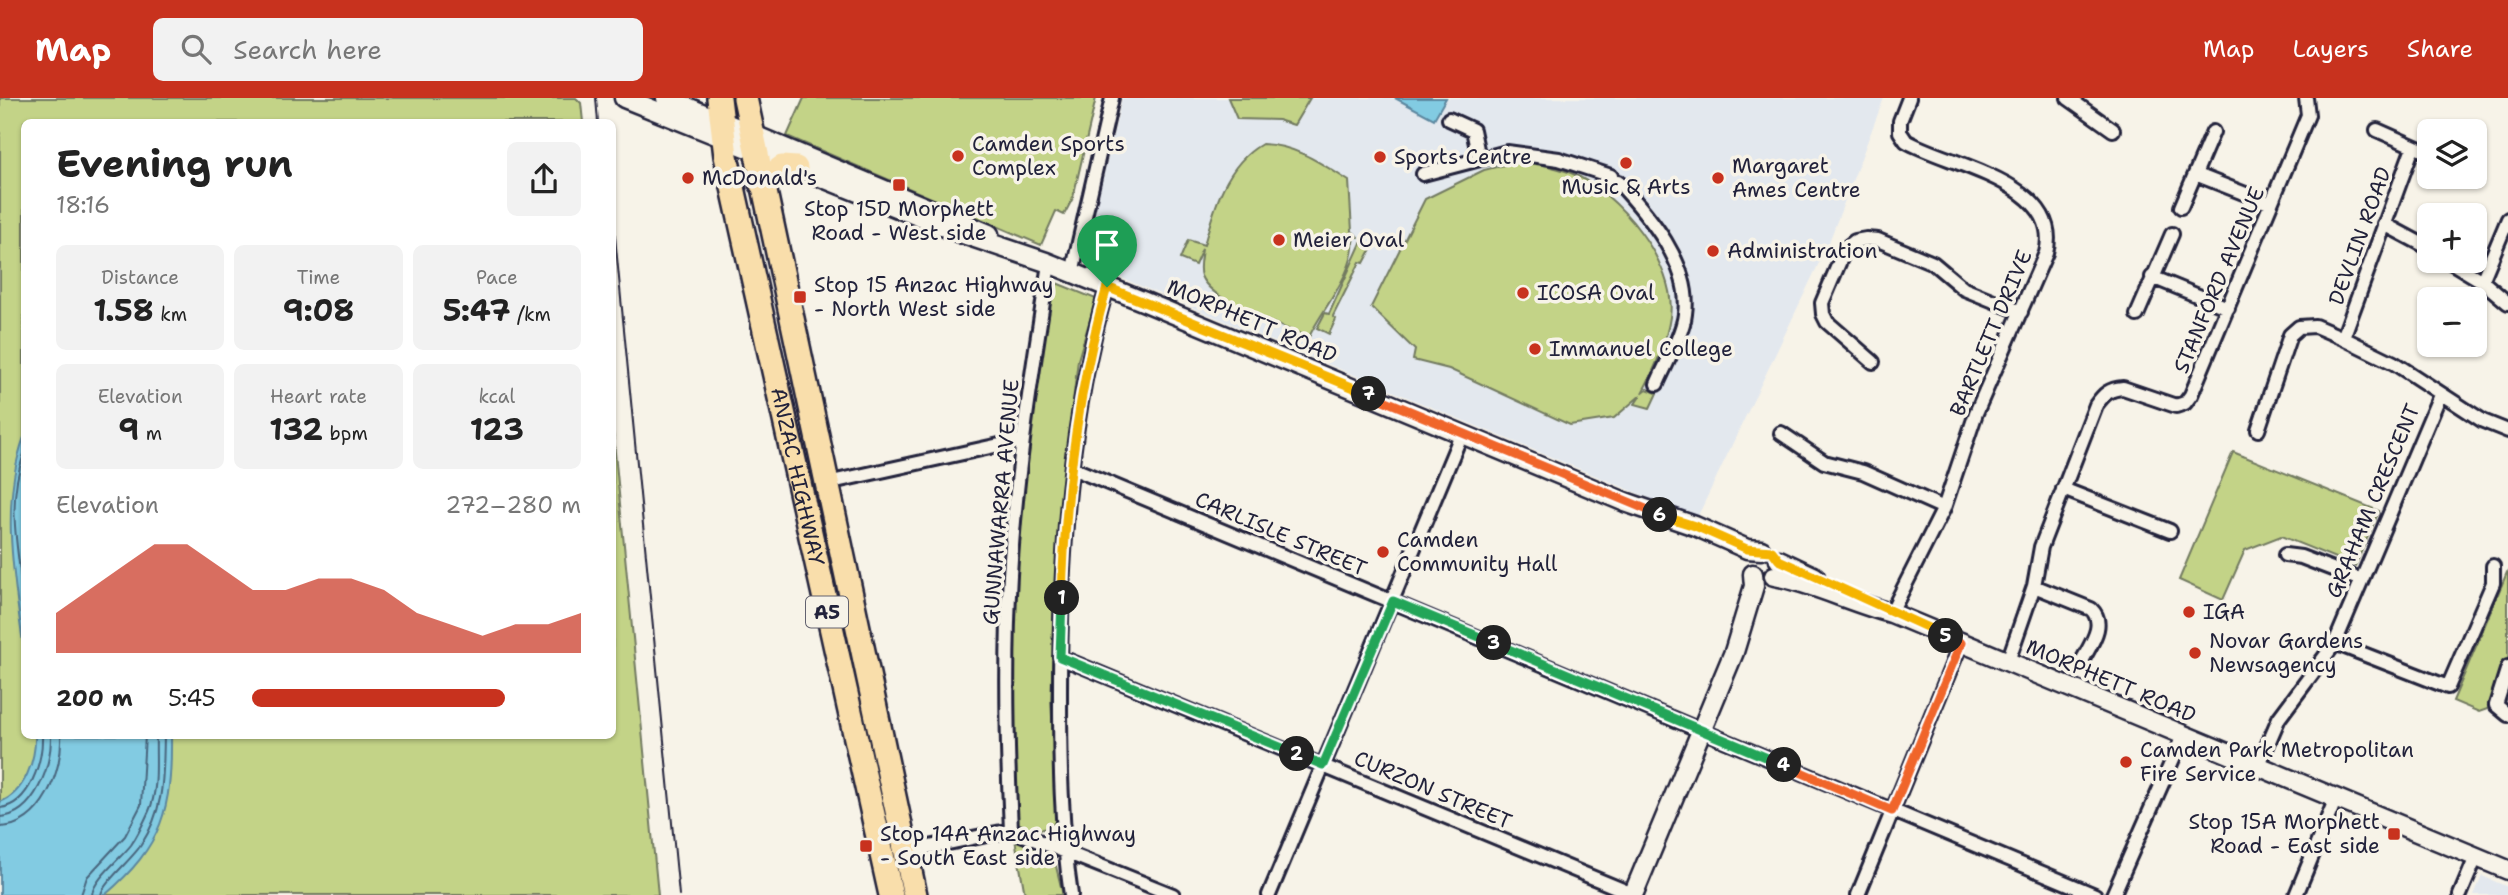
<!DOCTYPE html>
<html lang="en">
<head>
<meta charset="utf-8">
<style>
  :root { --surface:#fff; --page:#f2f2f2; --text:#222; --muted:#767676; --accent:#c8321e }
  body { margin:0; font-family:"Shantell Sans",sans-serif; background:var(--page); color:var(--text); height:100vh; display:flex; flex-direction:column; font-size:26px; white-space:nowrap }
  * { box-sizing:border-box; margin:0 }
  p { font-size:23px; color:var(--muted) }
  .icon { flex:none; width:38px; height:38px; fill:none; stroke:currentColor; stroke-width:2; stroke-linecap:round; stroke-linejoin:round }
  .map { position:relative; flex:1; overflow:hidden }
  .sheet { position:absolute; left:21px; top:21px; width:595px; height:620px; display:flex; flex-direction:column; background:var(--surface); border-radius:10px; box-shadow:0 2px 5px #0004 }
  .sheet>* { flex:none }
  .tools { position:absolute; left:2417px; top:21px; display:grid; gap:14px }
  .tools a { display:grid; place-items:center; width:70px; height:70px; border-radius:10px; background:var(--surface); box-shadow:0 2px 5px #0004; font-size:35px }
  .pin { position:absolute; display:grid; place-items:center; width:60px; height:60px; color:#fff; margin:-72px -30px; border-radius:50% 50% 50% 0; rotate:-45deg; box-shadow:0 0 7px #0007 }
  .pin .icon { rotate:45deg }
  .km { position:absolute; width:35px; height:35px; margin:-18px; border-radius:50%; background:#222; color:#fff; font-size:19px; line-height:35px; text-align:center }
  .round { display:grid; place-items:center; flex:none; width:74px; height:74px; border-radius:10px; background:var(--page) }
  .overview { display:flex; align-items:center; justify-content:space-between; height:119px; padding:0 35px }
  h1 { font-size:38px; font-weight:700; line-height:52px }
  .figures { display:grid; grid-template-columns:repeat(3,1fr); gap:10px; height:119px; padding:7px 35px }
  .figures div { display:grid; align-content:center; border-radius:10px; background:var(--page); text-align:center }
  .figures b { font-size:30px; font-weight:700 }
  .figures small { font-size:19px; font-weight:400 }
  .figures p { font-size:19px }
  .chart { height:196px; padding:14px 35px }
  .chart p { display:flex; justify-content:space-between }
  .chart svg { width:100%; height:126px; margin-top:7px; fill:var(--accent); opacity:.7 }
  ul { padding:0 35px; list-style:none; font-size:23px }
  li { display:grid; grid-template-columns:112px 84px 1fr; align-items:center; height:52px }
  li i { height:18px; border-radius:9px; background:var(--accent) }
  header { display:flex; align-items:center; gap:42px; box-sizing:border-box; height:98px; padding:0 35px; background:var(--accent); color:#fff }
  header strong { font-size:33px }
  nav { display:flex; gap:38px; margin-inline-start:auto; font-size:24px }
  .search { width:490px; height:63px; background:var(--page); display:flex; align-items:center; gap:18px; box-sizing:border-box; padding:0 24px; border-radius:10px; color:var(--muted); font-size:26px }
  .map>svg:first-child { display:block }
  .built { fill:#e3e8ee }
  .green { fill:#c3d387; stroke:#727a61; stroke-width:2 }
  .water { fill:#82cbe2; stroke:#5c879f; stroke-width:2 }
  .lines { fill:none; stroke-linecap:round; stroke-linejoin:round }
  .shore { stroke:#48667e; stroke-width:2 }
  .street-casing { stroke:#22223b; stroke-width:18 }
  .secondary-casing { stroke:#22223b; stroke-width:23 }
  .highway-casing { stroke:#22223b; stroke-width:28 }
  .street { stroke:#f7f3e8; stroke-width:12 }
  .secondary { stroke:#f7f3e8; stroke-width:18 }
  .highway { stroke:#f9deab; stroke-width:23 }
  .tram { stroke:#22223b; stroke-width:2 }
  .split-1-casing { stroke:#fff; stroke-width:14 }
  .split-2-casing { stroke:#fff; stroke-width:14 }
  .split-3-casing { stroke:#fff; stroke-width:14 }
  .split-4-casing { stroke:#fff; stroke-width:14 }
  .split-5-casing { stroke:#fff; stroke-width:14 }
  .split-6-casing { stroke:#fff; stroke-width:14 }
  .split-7-casing { stroke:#fff; stroke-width:14 }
  .split-8-casing { stroke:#fff; stroke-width:14 }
  .split-1 { stroke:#f5b400; stroke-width:9 }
  .split-2 { stroke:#22a559; stroke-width:9 }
  .split-3 { stroke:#22a559; stroke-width:9 }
  .split-4 { stroke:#22a559; stroke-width:9 }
  .split-5 { stroke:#f0652b; stroke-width:9 }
  .split-6 { stroke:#f5b400; stroke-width:9 }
  .split-7 { stroke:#f0652b; stroke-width:9 }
  .split-8 { stroke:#f5b400; stroke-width:9 }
  .poi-dot { fill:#c8321e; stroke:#f7f3e8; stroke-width:2.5 }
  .labels { text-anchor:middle; stroke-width:7; stroke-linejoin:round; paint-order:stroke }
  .shield { fill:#f7f3e8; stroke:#62616f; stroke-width:2 }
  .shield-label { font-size:19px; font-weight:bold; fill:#22223b }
  .poi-label { font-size:21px; fill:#22223b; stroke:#f7f3e8; text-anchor:start }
  .street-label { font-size:21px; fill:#22223b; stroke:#f7f3e8 }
</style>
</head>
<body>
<header>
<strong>Map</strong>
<div class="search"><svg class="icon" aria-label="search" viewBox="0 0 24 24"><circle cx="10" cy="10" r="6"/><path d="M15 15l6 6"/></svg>Search here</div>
<nav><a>Map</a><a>Layers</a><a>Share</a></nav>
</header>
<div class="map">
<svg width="2508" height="797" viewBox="0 0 2508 797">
  <rect width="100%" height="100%" fill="#f7f3e8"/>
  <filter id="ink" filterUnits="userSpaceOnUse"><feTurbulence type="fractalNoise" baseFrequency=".0143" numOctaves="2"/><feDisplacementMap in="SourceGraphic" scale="14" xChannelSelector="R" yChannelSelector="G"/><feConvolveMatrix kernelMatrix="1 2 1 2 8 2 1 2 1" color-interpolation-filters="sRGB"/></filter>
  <g filter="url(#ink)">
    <path class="built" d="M1122,0H1884L1829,144L1697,420L1083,164Z
      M2482,778L2508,789V797H2474Z"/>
    <path class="green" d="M0,0H576L581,5L583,24H24V637H612L613,334L658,797H0Z
      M804,0H1096L1073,100L1064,117L1056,113L1041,147L787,38Z
      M1228,0H1310L1294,27L1278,22L1237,21Z
      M1262,46C1296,47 1322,66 1349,83L1352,133L1358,139H1353C1357,173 1323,209 1309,239C1283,229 1212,205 1201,178C1198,170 1201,160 1202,151L1195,167L1180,161L1188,142L1204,147C1214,110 1226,66 1262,46Z
      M1524,62C1539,66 1556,69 1571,75C1617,93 1678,167 1670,219C1666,246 1655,271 1642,295L1647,291L1657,295L1650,310L1635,306L1641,297L1614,320L1570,327L1449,271L1413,262L1415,252L1371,209L1425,101L1484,72Z
      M1361,145L1372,150L1364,165L1360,164L1333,218L1336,221L1329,236L1317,230L1325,215L1329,216Z
      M1049,182L1096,201L1078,262L1060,410L1051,602L1058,719L1051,729L1035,733L1013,723L1011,502L1026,342Z
      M2233,354L2379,413L2355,468L2281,438L2245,452L2223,502L2179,482Z
      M2508,472V560L2494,594L2493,609L2479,614L2453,603Z
      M1015,741L1053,756L1063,797H1025Z"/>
    <path class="water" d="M1395,0H1446L1434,21Z
      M24,339V552C14,481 0,406 24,339Z
      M35,637H171C172,711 163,747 105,797H0V704C25,695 36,661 35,637Z"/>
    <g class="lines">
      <path class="shore" d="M24,356C6,405 18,452 24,502
        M0,710C30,707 43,662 42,637
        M0,719C35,717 52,667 51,637
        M0,729C42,728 63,672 61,637
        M81,797L87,779L125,738L141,707L145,637
        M92,797C93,782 121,760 131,747C138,737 144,724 149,713C159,691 155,661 156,637
        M101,797C102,786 133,760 141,747C165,710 163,679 164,637"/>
      <g class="street-casing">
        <path id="street" d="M2068,0L2113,32
          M1449,21L1473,32L1479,61
          M2377,32L2429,55
          M1423,76L1507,54L1559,61L1611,78
          M2195,76L2271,106
          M1618,84C1648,116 1692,167 1685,216C1683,236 1665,267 1657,286
          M2181,109L2213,34
          M2384,126L2429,150
          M2449,163L2482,183L2508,205
          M1072,175L1112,0
          M2152,179L2228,210
          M2482,183L2508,121
          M2137,217L2172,136
          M2343,240L2413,49
          M1873,264L1827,224L1823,216L1822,205L1845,151L1855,143L1866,141L1878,142L1933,165L1964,191L2021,214
          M2258,332L2290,237L2299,229L2315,228L2343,240L2394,265L2483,323L2508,333
          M1781,335L1824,364L1863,374L1944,410
          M1072,370L2095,797
          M827,385L1022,342
          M2063,391L2170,433
          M2285,457L2301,459L2361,482
          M2034,488L2091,511C2107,526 2090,547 2082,563
          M1891,515L1944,410L1976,315L2046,155C2064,85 1950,68 1906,43L1900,34V23L1909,0
          M2335,545L2448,589L2493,485V468
          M1060,559L1635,797
          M2008,563L2034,488L2041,449L2096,307C2104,296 2109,291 2123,290L2176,308L2185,305L2191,297L2308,17L2306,0
          M2508,569L2496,607L2508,617
          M2258,669L2279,620L2335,545L2440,297
          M1011,732C1007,647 1005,562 1010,477C1016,372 1033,269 1049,166
          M905,754L1011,732L1173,797
          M1071,797C1061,730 1060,663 1060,595C1060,459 1069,321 1107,189
          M1269,797L1462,335
          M1858,797L1961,545
          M2113,797L2183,638
          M2296,797L2336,700
          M2460,797L2476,759"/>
      </g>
      <g class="secondary-casing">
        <path id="secondary" d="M624,0L960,135L1046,164L1145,204L1625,404L1695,428L1747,451L1761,452
          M666,0L989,136
          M1779,462L1815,479
          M1774,478C1814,485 1851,505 1891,515L2508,772
          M1633,797L1734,554L1754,488L1753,476"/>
      </g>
      <g class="highway-casing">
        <g id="highway">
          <path id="s1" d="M719,0L726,58L891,797"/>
          <path d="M745,0L915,797"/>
          <path d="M761,85L782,69L796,70"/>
        </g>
      </g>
      <use href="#street" class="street"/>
      <use href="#secondary" class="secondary"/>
      <use href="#highway" class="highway"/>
      <path class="tram" d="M596,0L598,24
        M612,108L679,797"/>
    </g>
  </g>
  <g class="lines" filter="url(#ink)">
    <g class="split-1-casing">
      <path id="split-1" d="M1062,500C1065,395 1078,290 1107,189"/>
    </g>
    <g class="split-2-casing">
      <path id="split-2" d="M1062,500L1060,559L1297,656"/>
    </g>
    <g class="split-3-casing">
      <path id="split-3" d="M1297,656L1323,667L1393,503L1494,545"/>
    </g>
    <g class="split-4-casing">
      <path id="split-4" d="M1494,545L1784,667"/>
    </g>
    <g class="split-5-casing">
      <path id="split-5" d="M1784,667L1892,713L1961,545L1946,538"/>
    </g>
    <g class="split-6-casing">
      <path id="split-6" d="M1660,417L1695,428L1747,451L1772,453L1779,462L1946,538"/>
    </g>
    <g class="split-7-casing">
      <path id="split-7" d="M1369,296L1660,417"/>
    </g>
    <g class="split-8-casing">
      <path id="split-8" d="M1107,189L1369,296"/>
    </g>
    <use href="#split-1" class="split-1"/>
    <use href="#split-2" class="split-2"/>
    <use href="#split-3" class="split-3"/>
    <use href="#split-4" class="split-4"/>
    <use href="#split-5" class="split-5"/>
    <use href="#split-6" class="split-6"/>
    <use href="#split-7" class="split-7"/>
    <use href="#split-8" class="split-8"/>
  </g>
  <g class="poi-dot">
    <circle cx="958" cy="58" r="7"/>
    <circle cx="1380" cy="59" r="7"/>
    <circle cx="1626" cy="65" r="7"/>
    <circle cx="688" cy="80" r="7"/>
    <circle cx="1718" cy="80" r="7"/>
    <rect x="892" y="80" width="14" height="14" rx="3.5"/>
    <circle cx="1279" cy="142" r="7"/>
    <circle cx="1713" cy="153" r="7"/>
    <circle cx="1523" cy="195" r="7"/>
    <rect x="793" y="192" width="14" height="14" rx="3.5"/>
    <circle cx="1535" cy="251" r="7"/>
    <circle cx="1383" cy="454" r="7"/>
    <circle cx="2189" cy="514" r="7"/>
    <circle cx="2195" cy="555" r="7"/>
    <circle cx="2126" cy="664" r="7"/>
    <rect x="2387" y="729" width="14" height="14" rx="3.5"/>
    <rect x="859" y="741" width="14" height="14" rx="3.5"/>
  </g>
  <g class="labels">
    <rect class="shield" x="806" y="498.5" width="42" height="31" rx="5"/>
    <g class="shield-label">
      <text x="827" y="521">A5</text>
    </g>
    <g class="poi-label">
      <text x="972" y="53">Camden Sports<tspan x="972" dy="24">Complex</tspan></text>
      <text x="1394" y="66">Sports Centre</text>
      <text x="1732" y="75">Margaret<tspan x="1732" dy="24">Ames Centre</tspan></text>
      <text x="702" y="87">McDonald's</text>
      <text x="1626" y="96" text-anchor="middle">Music &amp; Arts</text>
      <text x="899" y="118" text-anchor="middle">Stop 15D Morphett<tspan x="899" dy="24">Road - West side</tspan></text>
      <text x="1293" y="149">Meier Oval</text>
      <text x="1727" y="160">Administration</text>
      <text x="814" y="194">Stop 15 Anzac Highway<tspan x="814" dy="24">- North West side</tspan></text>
      <text x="1537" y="202">ICOSA Oval</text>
      <text x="1549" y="258">Immanuel College</text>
      <text x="1397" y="449">Camden<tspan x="1397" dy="24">Community Hall</tspan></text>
      <text x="2203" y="521">IGA</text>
      <text x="2209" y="550">Novar Gardens<tspan x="2209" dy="24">Newsagency</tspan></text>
      <text x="2140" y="659">Camden Park Metropolitan<tspan x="2140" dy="24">Fire Service</tspan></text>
      <text x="2380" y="731" text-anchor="end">Stop 15A Morphett<tspan x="2380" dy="24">Road - East side</tspan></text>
      <text x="880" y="743">Stop 14A Anzac Highway<tspan x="880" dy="24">- South East side</tspan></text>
    </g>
    <g class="street-label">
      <text transform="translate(2360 138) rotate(-70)" y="7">DEVLIN ROAD</text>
      <text transform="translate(2219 182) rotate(-67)" y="7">STANFORD AVENUE</text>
      <text transform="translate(1252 223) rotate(23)" y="7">MORPHETT ROAD</text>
      <text transform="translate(1991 235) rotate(-67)" y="7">BARTLETT DRIVE</text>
      <text dy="7" stroke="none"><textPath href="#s1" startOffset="387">ANZAC HIGHWAY</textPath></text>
      <text transform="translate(2373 403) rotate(-67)" y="7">GRAHAM CRESCENT</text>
      <text transform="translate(1001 404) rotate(-85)" y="7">GUNNAWARRA AVENUE</text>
      <text transform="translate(1281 436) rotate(23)" y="7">CARLISLE STREET</text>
      <text transform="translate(2111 583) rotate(23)" y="7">MORPHETT ROAD</text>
      <text transform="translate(1433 692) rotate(23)" y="7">CURZON STREET</text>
    </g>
  </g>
</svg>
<div class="tools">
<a><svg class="icon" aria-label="layers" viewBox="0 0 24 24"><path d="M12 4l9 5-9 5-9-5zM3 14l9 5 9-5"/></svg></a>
<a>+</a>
<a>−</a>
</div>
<div class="pin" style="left:1107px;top:189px;background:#1e9e55"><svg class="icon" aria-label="arrive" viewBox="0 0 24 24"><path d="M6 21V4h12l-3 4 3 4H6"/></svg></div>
<b class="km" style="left:1062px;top:500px">1</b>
<b class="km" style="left:1297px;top:656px">2</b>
<b class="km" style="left:1494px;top:545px">3</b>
<b class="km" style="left:1784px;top:667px">4</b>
<b class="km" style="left:1946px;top:538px">5</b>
<b class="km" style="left:1660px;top:417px">6</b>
<b class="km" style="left:1369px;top:296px">7</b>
<section class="sheet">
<div class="overview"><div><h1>Evening run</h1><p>18:16</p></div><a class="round"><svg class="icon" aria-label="share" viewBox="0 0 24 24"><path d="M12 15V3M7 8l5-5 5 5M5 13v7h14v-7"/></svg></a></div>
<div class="figures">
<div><p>Distance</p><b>1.58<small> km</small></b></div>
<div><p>Time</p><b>9:08</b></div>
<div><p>Pace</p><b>5:47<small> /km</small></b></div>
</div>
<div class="figures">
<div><p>Elevation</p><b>9<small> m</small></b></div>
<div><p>Heart rate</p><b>132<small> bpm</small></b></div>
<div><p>kcal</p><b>123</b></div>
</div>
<div class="chart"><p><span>Elevation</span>272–280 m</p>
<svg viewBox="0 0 160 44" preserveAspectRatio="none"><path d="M0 44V30L10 22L20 14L30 6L40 6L50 14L60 22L70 22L80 18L90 18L100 22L110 30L120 34L130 38L140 34L150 34L160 30V44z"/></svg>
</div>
<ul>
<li><b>200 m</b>5:45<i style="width:77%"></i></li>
</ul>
</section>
</div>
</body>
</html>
